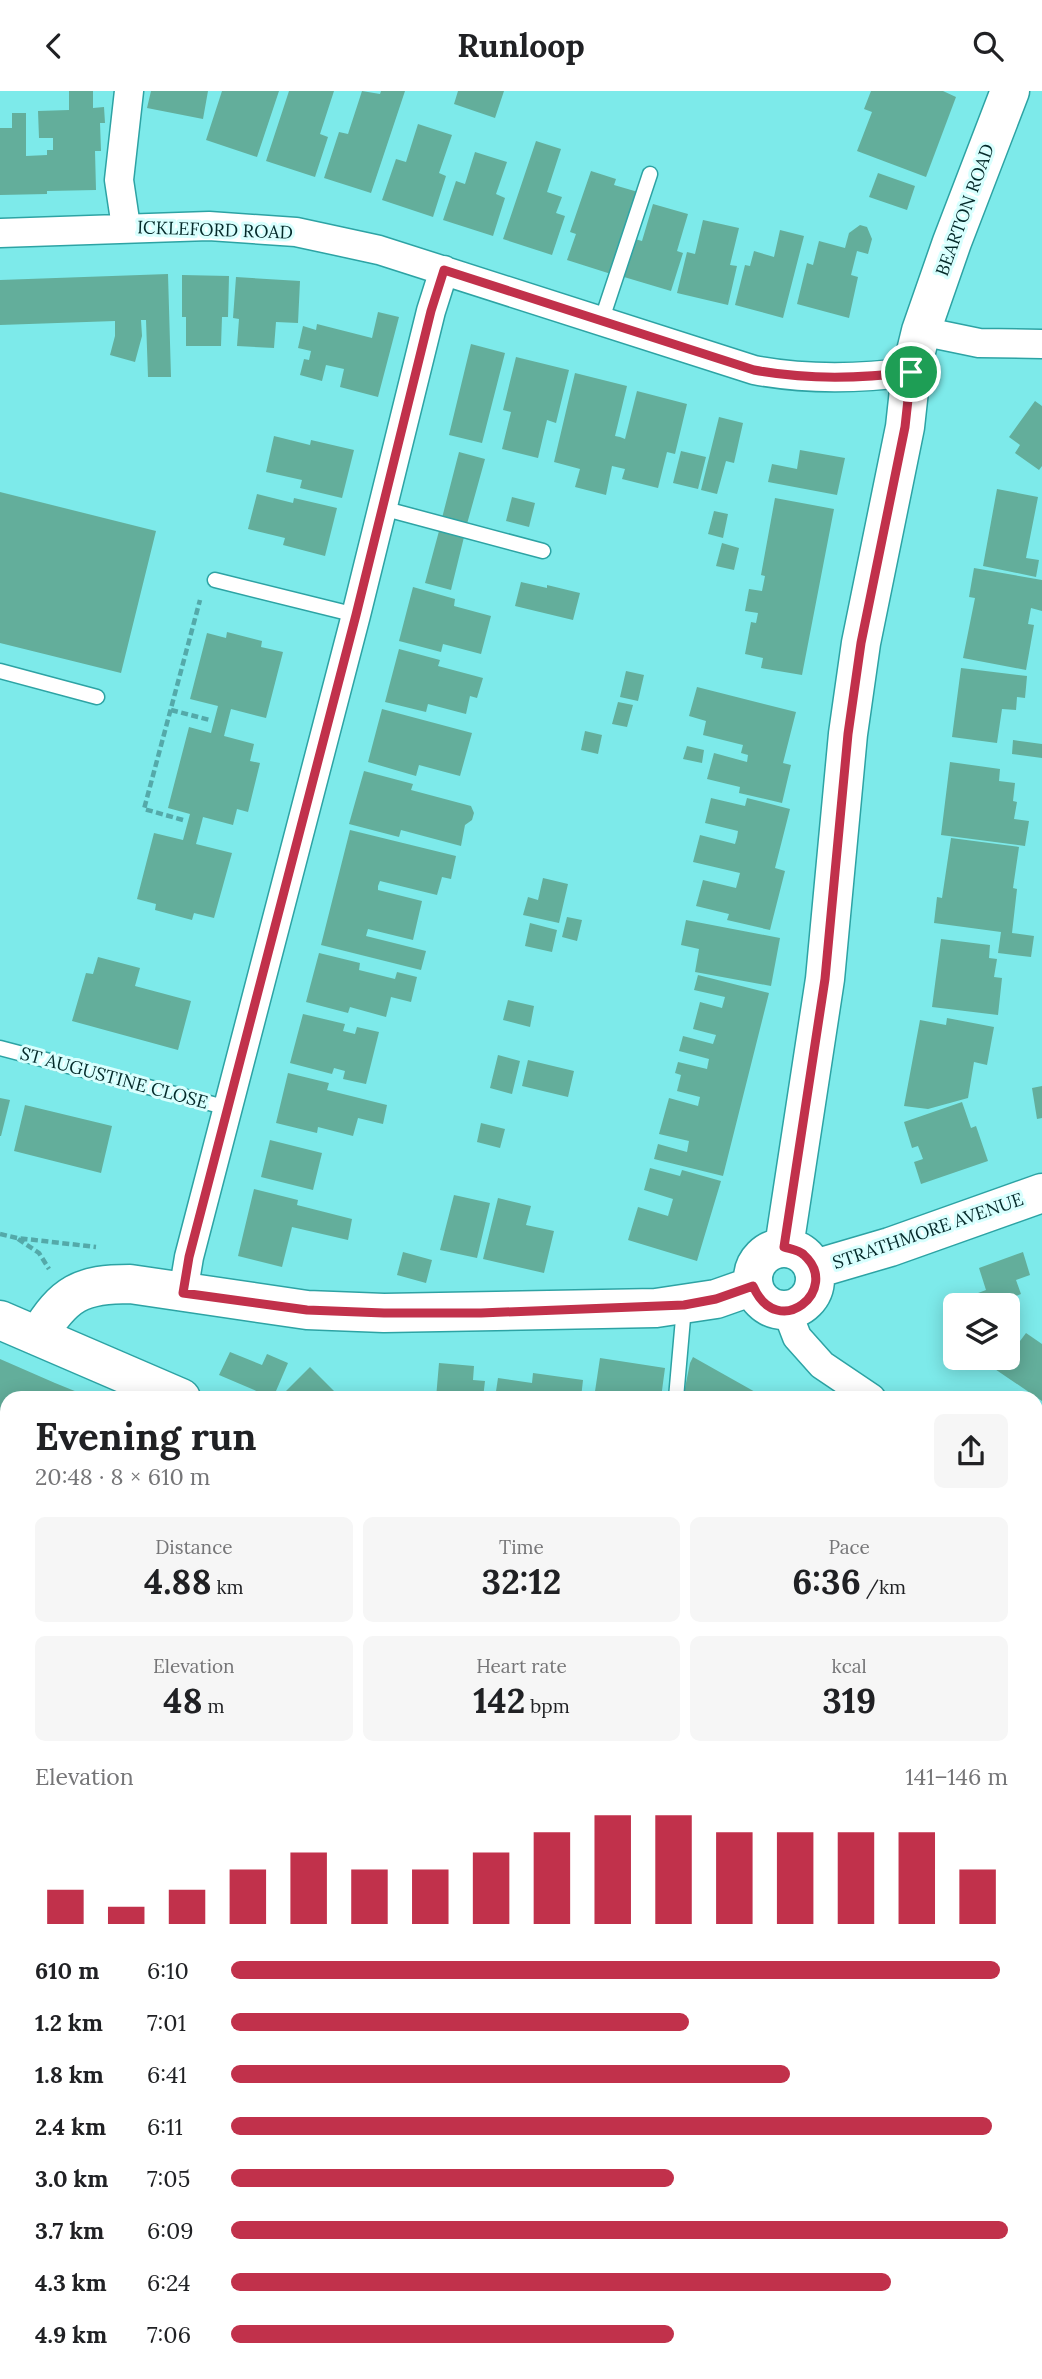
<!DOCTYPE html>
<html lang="en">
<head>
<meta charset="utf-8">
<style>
  :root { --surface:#fff; --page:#f6f6f6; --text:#202124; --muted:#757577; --accent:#c1314b }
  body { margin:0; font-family:Lora,serif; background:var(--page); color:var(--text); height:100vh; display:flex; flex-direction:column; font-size:26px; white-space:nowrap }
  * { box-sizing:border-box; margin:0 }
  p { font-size:23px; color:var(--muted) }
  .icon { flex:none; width:38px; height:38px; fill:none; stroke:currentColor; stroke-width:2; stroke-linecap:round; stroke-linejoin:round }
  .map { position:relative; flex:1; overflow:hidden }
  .details { position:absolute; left:0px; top:1300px; width:1043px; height:989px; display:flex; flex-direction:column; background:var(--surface); border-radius:21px 21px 0 0; box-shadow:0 4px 18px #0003 }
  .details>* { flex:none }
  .fabs { position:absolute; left:943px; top:1202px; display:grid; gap:14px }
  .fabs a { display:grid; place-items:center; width:77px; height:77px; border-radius:10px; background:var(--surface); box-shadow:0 4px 18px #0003; font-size:35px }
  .pin { position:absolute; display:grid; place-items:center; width:60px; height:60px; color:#fff; margin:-30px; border:4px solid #fff; border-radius:50%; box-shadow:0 2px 7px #0007 }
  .round { display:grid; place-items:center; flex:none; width:74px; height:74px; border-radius:10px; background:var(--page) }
  .headline { display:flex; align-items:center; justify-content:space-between; height:119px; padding:0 35px }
  h1 { font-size:38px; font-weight:700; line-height:52px }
  .figures { display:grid; grid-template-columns:repeat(3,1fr); gap:10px; height:119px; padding:7px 35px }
  .figures div { display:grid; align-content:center; border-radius:10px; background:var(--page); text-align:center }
  .figures b { font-size:35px; font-weight:700 }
  .figures small { font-size:19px; font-weight:400 }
  .figures p { font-size:19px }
  .chart { height:196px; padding:14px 35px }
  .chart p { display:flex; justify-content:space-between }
  .chart svg { width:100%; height:126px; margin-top:7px; stroke:var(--accent); stroke-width:6 }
  ul { padding:0 35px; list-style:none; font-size:23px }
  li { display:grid; grid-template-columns:112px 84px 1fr; align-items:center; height:52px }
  li i { height:18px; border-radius:9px; background:var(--accent) }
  header { display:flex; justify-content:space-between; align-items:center; height:91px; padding:0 35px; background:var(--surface); font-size:32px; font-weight:700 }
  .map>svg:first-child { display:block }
  .green { fill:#c79b9d }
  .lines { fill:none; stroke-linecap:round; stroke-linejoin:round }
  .river { stroke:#789a68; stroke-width:61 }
  .building { fill:#63ae9b }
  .lane-casing { stroke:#2da3a4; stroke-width:17 }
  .street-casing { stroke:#2da3a4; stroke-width:31 }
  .secondary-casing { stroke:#2da3a4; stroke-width:41 }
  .path { stroke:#54a9a9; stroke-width:4.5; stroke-dasharray:7 3.5; stroke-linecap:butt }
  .lane { stroke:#fff; stroke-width:14 }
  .street { stroke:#fff; stroke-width:28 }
  .secondary { stroke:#fff; stroke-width:38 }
  .route-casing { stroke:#fff; stroke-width:14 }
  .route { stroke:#c1314b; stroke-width:9 }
  .labels { text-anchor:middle; stroke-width:6; stroke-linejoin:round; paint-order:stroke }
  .street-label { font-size:18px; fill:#042929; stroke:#d8fffe }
</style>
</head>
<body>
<header><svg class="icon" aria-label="back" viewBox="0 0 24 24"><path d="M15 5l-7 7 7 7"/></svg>Runloop<svg class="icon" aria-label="search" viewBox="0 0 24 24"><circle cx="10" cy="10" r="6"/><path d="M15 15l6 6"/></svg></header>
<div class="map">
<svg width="1042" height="2288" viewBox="0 0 1042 2288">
  <rect width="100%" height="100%" fill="#7deaea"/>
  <path class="green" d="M454,2282H940L931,2288H454Z"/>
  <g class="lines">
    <path class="river" d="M0,1552L7,1553
      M913,2288L914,2282"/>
  </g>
  <path class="building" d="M69,0H93V17L104,16L105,32H100L101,60H95L96,99L47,100V103L0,104V37H12V22H26V65L47,64V59H53V47H39L38,20L69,19Z
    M151,0H208L203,28L147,17Z
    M222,0H279L257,66L206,49Z
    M289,0H334L320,43L328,46L315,86L266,70Z
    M362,0L380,3L381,0H405L371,102L324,87L339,41L348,43Z
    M458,0H504L495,27L454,13Z
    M871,0H943L956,6L926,86L857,60L872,21L864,18Z
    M418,33L452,44L439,82L446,85L433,126L382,109L396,68L406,71Z
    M536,50L561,58L547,101L562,106L556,122L565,125L552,164L503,148Z
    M475,61L507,71L496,103L505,107L493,145L443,129L456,90L465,93Z
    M591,80L616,88L614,94L638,101L611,183L567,169L576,143L570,141Z
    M878,82L915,95L907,119L869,106Z
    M653,113L688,123L677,160L683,162L671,200L624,186L635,148L642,150Z
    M703,129L739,137L730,174L737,175L728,214L677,202L687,161L695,163Z
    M860,134L867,136L872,148L868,163L857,160L851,184L858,186L849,227L797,213L807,172L813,174L819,150L845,157L849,142Z
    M780,139L804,145L783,227L735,214L745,174L750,175L754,160L774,166Z
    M168,183L171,286H148L146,229H141L142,245L135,271L110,264L115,245V230L0,234V189Z
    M182,184L229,185L228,226H222L221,255H186V226H182Z
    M236,186L300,190L298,232L276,231L274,257L237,255L239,228L233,227Z
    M378,221L399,226L378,306L340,296L344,278L326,274L322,290L300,284L304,268L309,269L311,260L298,257L303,235L316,239L317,233L372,247Z
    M471,253L505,262L482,352L449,344Z
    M516,266L569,279L556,332L547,329L538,367L502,358L511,321L503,319Z
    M575,282L627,295L615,345L620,346L625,348L637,300L687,313L675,363L667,361L658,397L622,388L625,378L612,375L606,404L575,396L580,378L554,371Z
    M1035,310L1042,315V375L1039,379L1015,362L1020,354L1009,346Z
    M719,326L743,332L734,372L726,370L717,403L701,399Z
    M274,345L310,354L311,349L354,359L342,407L300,397L302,389L266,381Z
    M800,359L845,367L837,404L768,391L772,373L797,378Z
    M681,360L706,366L698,398L673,392Z
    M459,361L485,368L467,433L442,427Z
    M997,398L1038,406L1026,467L1039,469L1036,486L983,475Z
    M0,401L156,440L121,582L0,552Z
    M257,403L293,412L294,407L337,417L325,465L283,454L285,447L248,438Z
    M512,406L535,412L529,436L506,430Z
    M775,407L834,418L802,584L761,577L763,567L745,563L751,531L756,532L758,522L745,520L749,498L762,500L765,485L761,484Z
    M714,420L728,423L723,447L708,443Z
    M439,440L464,446L451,499L425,492Z
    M722,452L739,457L734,479L716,475Z
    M974,477L1042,489V520L1031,517L1028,533L1034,534L1026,579L963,567L975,507L969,506Z
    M521,491L547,497V494L580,502L573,529L515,515Z
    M413,496L455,508L454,515L491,525L481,563L443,553L441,561L399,550Z
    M227,541L262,550L261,556L283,561L266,627L231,618L224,645L254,653L250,670L260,672L248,721L237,718L233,734L203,726L196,753L232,762L214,827L194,822L192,829L155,819L156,813L137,808L154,742L183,749L190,723L168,717L189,636L211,642L218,615L190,608L207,542L226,547Z
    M399,558L440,569L438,575L483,587L477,607L470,605L466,623L428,613L426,621L385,611Z
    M961,577L1027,585L1025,607L1017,606L1016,619L1002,618L997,652L952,646Z
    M626,580L644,584L638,610L620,606Z
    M697,596L796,621L783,672L791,674L782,712L739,702L740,696L707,688L714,662L747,671L748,664L741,662L743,654L703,644L706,630L689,625Z
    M618,611L633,614L627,636L612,633Z
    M382,618L472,642L460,685L419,674L416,685L368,671Z
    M585,640L602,644L598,663L581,659Z
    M1013,649L1042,653V667L1012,663Z
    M687,655L704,659L702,672L683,668Z
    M950,671L1000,678L999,690L1015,692L1013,710L1017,711L1014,728L1029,730L1025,755L941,744Z
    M364,680L413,693L411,699L471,715L474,722L472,729L465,734L461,755L401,739L399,746L349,733Z
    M711,707L745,715L747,707L790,718L775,777L785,780L770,839L727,829L729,823L696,815L703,789L736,797L740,782L693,771L700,744L735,753L737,746L738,740L705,732Z
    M350,739L456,765L451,788L442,786L437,804L380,790L378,795V799L422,810L413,849L368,838L366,845L426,860L421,879L321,854Z
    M951,747L1019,756L1013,797L1017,798L1012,842L1034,845L1031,866L998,862L1001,841L934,832L937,806L942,807Z
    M543,787L568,793L559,832L523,824L528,806L538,809Z
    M567,826L582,829L577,850L562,846Z
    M686,829L780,847L771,895L695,881L699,858L681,854Z
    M530,832L557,839L552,861L525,855Z
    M941,848L990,854L989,867L997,868L994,886L1002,887L998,924L932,916Z
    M319,862L360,872L359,879L395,888L397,881L417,886L411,911L391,906L386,926L350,916L348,922L306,911Z
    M98,866L140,877L135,895L191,910L178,959L72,930L86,882L93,883Z
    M698,884L769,902L723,1085L654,1068L658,1053L687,1061L689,1050L659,1043L669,1007L698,1015L700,1006L677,1000L681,984L675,982L678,971L707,978L709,968L679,960L683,945L713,953L716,944L693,938L700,911L722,917L725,906L694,899Z
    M508,909L534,915L530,936L503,929Z
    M303,923L345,933L343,940L355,943L357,936L379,941L366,993L343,988L345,980L334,977L332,983L290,972Z
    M947,927L994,936L987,974L974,971L968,1007L928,1018L904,1015L920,929L946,934Z
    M498,964L520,970L512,1003L490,997Z
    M528,969L574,980L568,1006L522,995Z
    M288,982L329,992L327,999L387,1014L383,1033L358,1027L353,1045L318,1036L317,1042L276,1032Z
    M1042,995V1027L1037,1028L1032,997Z
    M0,1007L10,1009L1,1045H0Z
    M962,1011L971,1037L976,1035L988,1070L921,1093L914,1071L923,1068L918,1055L912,1057L904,1031Z
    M25,1014L112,1035L101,1082L14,1060Z
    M481,1032L505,1038L500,1057L477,1051Z
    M270,1049L322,1062L313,1099L261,1086Z
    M650,1077L680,1085L682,1079L721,1090L697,1170L628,1149L638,1116L668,1125L673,1108L644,1099Z
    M254,1098L298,1109L297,1114L352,1128L348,1149L292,1136L282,1176L238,1165Z
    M454,1104L490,1112L477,1167L440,1159Z
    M498,1107L531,1115L526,1134L554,1140L544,1182L483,1168Z
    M403,1161L432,1169L426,1192L397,1184Z
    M1023,1161L1030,1184L1016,1189L1021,1203L998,1212L999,1214H956L955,1230L949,1213L986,1199L979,1177Z
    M1026,1242L1042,1253V1310L983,1270L986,1267H1008V1248L1017,1254Z
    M230,1261L262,1274L267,1263L288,1272L273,1307L219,1284Z
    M693,1266L757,1302L754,1307H683L690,1272Z
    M600,1267L665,1277L661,1307H594Z
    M0,1268L55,1292L92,1307H7V1324L0,1321Z
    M439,1272L474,1275L473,1289L485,1290L483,1307H436Z
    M310,1276L341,1307H285L282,1304Z
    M533,1282L583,1289L581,1307H495L498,1287L532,1292Z
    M1036,1492L1042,1495L1036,1506Z
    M0,1607L7,1610V1657L3,1667L0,1665Z
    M1037,1869L1042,1870V1897L1036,1896Z
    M1041,1904H1042V1925L1037,1924Z
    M1036,1932H1042V1992H1036Z
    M0,2076L7,2077V2135H0Z
    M0,2219L7,2220V2260L0,2259Z
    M27,2282H64L63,2288H26Z
    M102,2282H129L128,2288H102Z
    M159,2282H205L204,2288H158Z
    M293,2282H333V2288H292Z"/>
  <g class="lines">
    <g class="lane-casing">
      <path id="lane" d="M601,231L650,83
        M382,417L543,460
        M215,489L356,524
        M0,580L97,606
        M0,957L228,1017
        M676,1307L684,1216
        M1030,2282L1036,2288"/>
    </g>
    <g class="street-casing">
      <path id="street" d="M126,136L119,89L129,0
        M0,142L209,135L296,141L379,159L754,279C807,289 857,288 911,281
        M921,240L979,252L1042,253
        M183,1202L189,1166L356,524L431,220L444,179
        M787,1220L797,1246L822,1274L871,1307
        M1036,1425L1042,1431
        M1036,1599L1042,1586
        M0,1697L7,1700
        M0,2164L7,2165
        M253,2288V2282"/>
    </g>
    <g class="secondary-casing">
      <path id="secondary" d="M784,1156L825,888L848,643L861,552L905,336L911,281L921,240L952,151L1010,0
        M753 1188a31 31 0 1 1 62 0a31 31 0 1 1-62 0Z
        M815,1178L890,1156L1042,1102
        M0,1229L181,1307
        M38,1245C64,1202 81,1193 130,1193L307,1219L384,1222L656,1217L716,1208L753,1195
        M1036,2165L1042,2172"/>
    </g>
    <path class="path" d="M171,619L210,629
      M183,729L144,718L200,509
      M0,1143L17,1147L96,1156
      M18,1148L39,1162L49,1178
      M1036,1750L1042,1737
      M880,2282V2288
      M644,2288L651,2282"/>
    <use href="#lane" class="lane"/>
    <use href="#street" class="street"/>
    <use href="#secondary" class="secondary"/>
  </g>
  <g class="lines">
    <g class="route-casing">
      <path id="route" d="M444,179L754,279C807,289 857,288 911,281L905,336L861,552L848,643L825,888L784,1156C790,1158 799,1159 804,1164C842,1198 778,1252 753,1195L716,1208L684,1214L481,1222H384L307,1219L183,1202L189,1166L356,524L431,220Z"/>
    </g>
    <use href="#route" class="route"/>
  </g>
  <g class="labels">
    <g class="street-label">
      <text transform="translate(965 119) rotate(-70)" y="6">BEARTON ROAD</text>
      <text transform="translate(215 139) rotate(2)" y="6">ICKLEFORD ROAD</text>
      <text transform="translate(114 987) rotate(15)" y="6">ST AUGUSTINE CLOSE</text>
      <text transform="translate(928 1140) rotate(-19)" y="6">STRATHMORE AVENUE</text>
    </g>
  </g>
</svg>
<div class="fabs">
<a><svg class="icon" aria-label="layers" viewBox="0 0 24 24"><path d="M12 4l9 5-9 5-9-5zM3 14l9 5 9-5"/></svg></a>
</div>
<div class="pin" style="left:911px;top:281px;background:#1e9e55"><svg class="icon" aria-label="arrive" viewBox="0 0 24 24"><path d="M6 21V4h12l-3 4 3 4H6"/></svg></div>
<section class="details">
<div class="headline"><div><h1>Evening run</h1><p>20:48 · 8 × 610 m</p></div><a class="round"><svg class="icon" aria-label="share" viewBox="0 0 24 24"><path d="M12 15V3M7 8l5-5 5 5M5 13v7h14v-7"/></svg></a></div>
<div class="figures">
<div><p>Distance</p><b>4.88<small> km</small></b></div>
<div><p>Time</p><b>32:12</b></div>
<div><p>Pace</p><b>6:36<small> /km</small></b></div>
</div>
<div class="figures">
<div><p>Elevation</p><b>48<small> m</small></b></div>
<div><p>Heart rate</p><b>142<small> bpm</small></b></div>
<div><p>kcal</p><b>319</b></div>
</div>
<div class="chart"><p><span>Elevation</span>141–146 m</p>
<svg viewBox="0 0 160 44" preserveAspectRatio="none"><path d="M5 44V32M15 44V38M25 44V32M35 44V25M45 44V19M55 44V25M65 44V25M75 44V19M85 44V12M95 44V6M105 44V6M115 44V12M125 44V12M135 44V12M145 44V12M155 44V25"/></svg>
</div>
<ul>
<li><b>610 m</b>6:10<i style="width:99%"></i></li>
<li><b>1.2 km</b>7:01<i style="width:59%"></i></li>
<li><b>1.8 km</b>6:41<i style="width:72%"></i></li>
<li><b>2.4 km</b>6:11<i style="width:98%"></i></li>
<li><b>3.0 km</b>7:05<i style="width:57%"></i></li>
<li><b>3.7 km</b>6:09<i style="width:100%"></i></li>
<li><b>4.3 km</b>6:24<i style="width:85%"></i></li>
<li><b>4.9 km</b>7:06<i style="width:57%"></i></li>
</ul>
</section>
</div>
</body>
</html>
